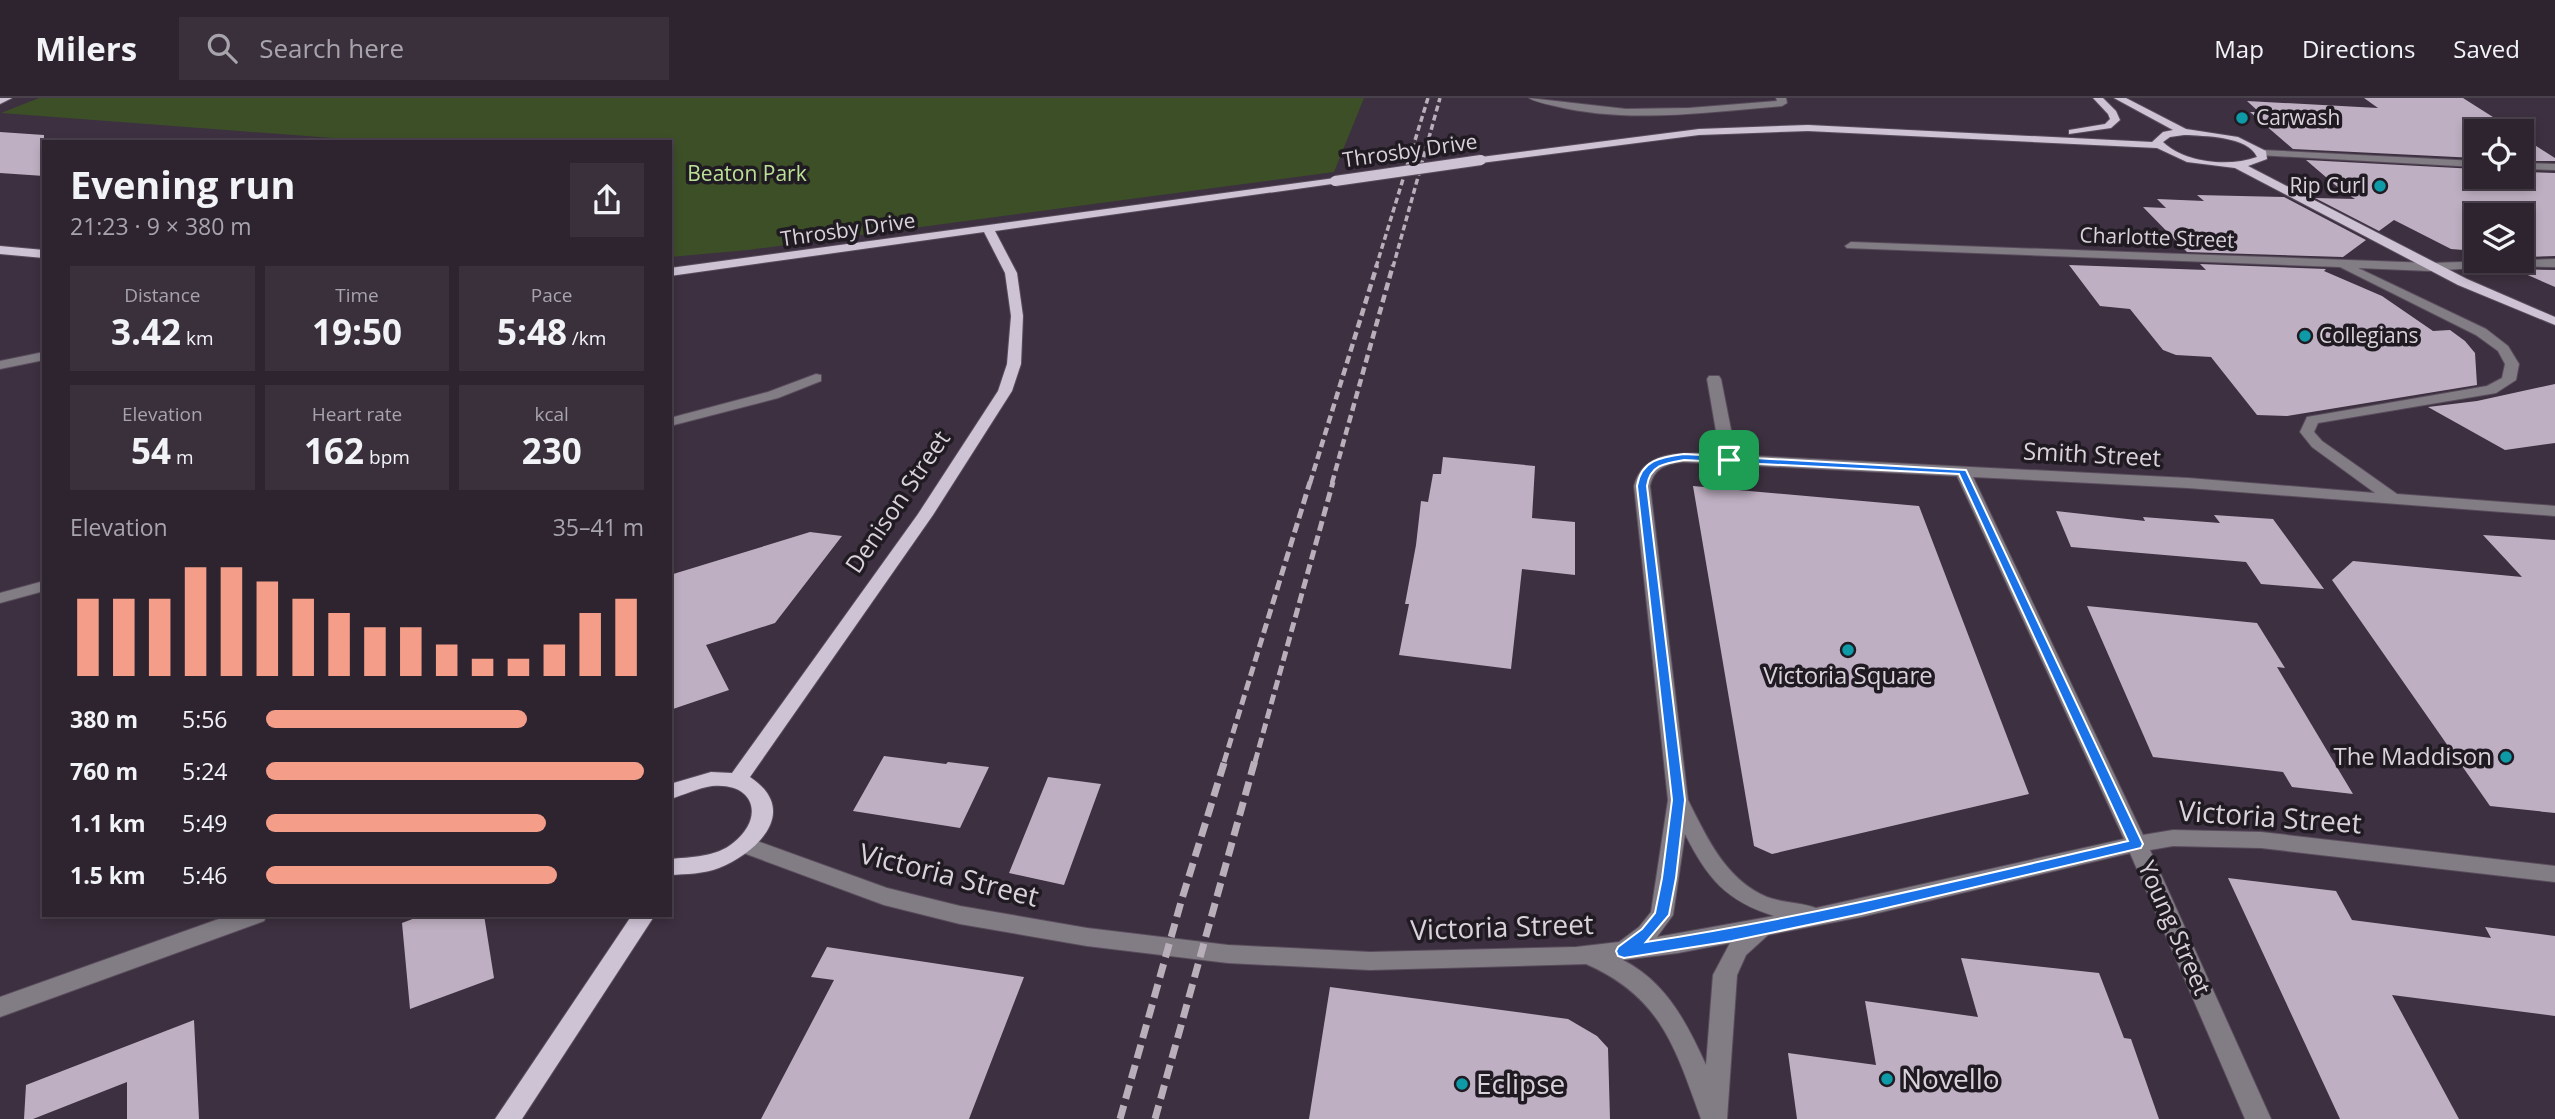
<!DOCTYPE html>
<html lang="en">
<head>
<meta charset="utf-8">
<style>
  :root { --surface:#2e2430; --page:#3a303c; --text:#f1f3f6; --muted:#a7a4ab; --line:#49414c; --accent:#f49e8a }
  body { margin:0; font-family:"Open Sans",sans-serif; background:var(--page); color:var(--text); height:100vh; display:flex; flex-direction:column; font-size:26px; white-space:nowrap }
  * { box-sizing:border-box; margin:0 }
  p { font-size:23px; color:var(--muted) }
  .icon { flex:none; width:38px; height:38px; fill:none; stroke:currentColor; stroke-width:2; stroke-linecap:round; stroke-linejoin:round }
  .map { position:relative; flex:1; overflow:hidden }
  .panel { position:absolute; left:42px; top:42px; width:630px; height:777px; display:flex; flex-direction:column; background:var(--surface); border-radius:0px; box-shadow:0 4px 10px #0003,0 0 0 2px var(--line) }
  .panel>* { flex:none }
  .fabs { position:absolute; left:2464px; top:21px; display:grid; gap:14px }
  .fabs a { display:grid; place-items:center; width:70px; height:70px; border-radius:0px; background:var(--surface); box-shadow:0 4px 10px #0003,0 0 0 2px var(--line); font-size:35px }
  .pin { position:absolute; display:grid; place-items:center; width:60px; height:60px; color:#fff; margin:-30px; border-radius:14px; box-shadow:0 4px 10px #0006 }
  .round { display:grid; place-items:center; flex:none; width:74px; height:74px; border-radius:0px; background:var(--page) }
  .summary { display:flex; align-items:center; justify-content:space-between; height:119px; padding:0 28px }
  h1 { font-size:38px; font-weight:700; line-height:52px }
  .figures { display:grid; grid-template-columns:repeat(3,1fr); gap:10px; height:119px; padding:7px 28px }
  .figures div { display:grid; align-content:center; border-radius:0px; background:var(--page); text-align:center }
  .figures b { font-size:35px; font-weight:700 }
  .figures small { font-size:19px; font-weight:400 }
  .figures p { font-size:19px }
  .chart { height:196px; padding:14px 28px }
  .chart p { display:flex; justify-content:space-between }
  .chart svg { width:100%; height:126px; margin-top:7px; stroke:var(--accent); stroke-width:6 }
  ul { padding:0 28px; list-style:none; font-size:23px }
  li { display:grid; grid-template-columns:112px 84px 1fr; align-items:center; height:52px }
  li i { height:18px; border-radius:9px; background:var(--accent) }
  header { display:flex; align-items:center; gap:42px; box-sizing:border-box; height:98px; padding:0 35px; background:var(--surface); border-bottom:2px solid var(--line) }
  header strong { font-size:33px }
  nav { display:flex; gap:38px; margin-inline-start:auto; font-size:24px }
  .search { width:490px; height:63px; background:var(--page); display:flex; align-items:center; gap:18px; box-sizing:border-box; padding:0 24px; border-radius:0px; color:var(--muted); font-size:26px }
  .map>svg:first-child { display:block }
  .green { fill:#3c4f27 }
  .building { fill:#bfafc2 }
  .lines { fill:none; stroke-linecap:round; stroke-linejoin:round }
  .minor-casing { stroke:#594d5c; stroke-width:2 }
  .major-casing { stroke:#594d5c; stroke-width:2 }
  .minor { fill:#827d85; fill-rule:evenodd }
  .major { fill:#cec3d5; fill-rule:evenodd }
  .rail-far3 { stroke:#b9afba; stroke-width:3.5; stroke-dasharray:6 3.5; stroke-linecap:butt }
  .rail-far2 { stroke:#b9afba; stroke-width:4.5; stroke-dasharray:8 4.5; stroke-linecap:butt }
  .rail-far1 { stroke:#b9afba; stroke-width:5; stroke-dasharray:10 5; stroke-linecap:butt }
  .rail { stroke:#b9afba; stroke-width:7; stroke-dasharray:14 7; stroke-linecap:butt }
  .major-bridge-casing { stroke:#594d5c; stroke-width:12; stroke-linecap:butt }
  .major-bridge { stroke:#cec3d5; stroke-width:10 }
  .route { fill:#1a73e8; stroke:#fff; stroke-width:2; fill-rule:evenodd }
  .culture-dot { fill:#0f9aa8; stroke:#201b22; stroke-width:2.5 }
  .labels { text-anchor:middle; stroke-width:7; stroke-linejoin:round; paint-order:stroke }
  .far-poi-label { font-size:21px; fill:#dad2db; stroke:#201b22; text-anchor:start }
  .far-street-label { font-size:21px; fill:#dad2db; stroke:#201b22 }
  .far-park-label { font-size:21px; fill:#bbe096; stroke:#201b22 }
  .street-label { font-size:24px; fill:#dad2db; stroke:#201b22 }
  .poi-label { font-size:24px; fill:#dad2db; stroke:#201b22 }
  .near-street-label { font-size:28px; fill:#dad2db; stroke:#201b22 }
  .near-poi-label { font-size:28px; fill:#dad2db; stroke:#201b22; text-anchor:start }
</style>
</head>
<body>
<header>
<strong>Milers</strong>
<div class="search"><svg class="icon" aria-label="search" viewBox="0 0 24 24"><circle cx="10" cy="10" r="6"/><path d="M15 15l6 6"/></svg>Search here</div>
<nav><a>Map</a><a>Directions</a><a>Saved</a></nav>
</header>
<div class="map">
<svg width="2555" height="1021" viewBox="0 0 2555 1021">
  <rect width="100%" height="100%" fill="#3d3040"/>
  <path class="green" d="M39,0H1364L1334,74L748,152L670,159V44H385L1,15Z"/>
  <path class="building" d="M2364,0H2463L2515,33H2476V60L2293,51L2250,14H2259L2247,3L2378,10Z
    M0,34L44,37V78L0,75Z
    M2522,39L2555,60V63H2522Z
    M2306,62L2476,71V79H2522V74L2555,75V158L2522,159V117H2476V153L2451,151L2394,122L2379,133L2315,100L2355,101L2341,92Z
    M2197,97L2284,99L2366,142L2343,159L2187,154L2143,109L2166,110L2157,101L2204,103Z
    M2200,166L2326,171L2324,173L2382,198L2433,233L2450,232L2465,243L2475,255L2477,287L2287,318L2257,317L2211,259L2176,257L2163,252L2130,211L2100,208L2069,167L2206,172Z
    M2514,171L2555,172V189Z
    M2555,286V345L2505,352L2428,309L2477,303Z
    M1443,359L1535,368L1532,420L1575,424V477L1522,471L1511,571L1399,557L1409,506H1405L1416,447L1421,403L1428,404L1433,376H1441Z
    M1693,388L1919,408L2029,696L1772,756L1754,748Z
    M2056,413L2145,423L2143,419L2220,425L2214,417L2273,421L2324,491L2261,486L2246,464L2071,449Z
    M810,434L842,438L775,525L706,547L729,592L670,612V477Z
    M2483,437L2555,442V715L2490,708L2332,482L2353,463L2522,479Z
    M2087,508L2257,525L2285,570L2277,569L2353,696L2292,689L2283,674L2153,659Z
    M884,658L946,666L948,664L989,669L960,730L853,713Z
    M1048,679L1101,686L1064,787L1009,775Z
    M2228,780L2336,793L2352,822L2491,840L2485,829L2555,838V918L2392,897L2459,1021H2340Z
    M423,817H484L494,880L410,911L402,825Z
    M827,849L1024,879L969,1021H761L834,882L811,879Z
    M1961,860L2099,875L2124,940L2131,941L2159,1021H1797L1788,955L1876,967L1865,903L1978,919Z
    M1330,889L1568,921L1597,938L1608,950L1610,1021H1309Z
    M194,922L199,1021H127V984L33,1021H24L26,987Z"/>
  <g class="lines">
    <g class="minor-casing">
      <path id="minor" d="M1529,0L1626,11L1689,10L1777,3L1776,0H1786L1787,5L1782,8C1707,14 1628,26 1555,8C1546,6 1536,4 1529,0Z
        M2262,52L2476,63V69L2258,57V53Z
        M2522,65L2555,66V72L2522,71Z
        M1851,144L2430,165L2555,161V169L2504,168L2430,173L2358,170L2486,231L2508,248L2519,266L2516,282L2496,295L2318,325L2314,334L2322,343L2397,396L2555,408V418L2188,390L1973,379L2143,737L2173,732L2261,734L2555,768V784L2261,750L2173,748L2150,752L2271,1021H2245L2130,755L1861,819L1768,837L1746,857L1737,877L1727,1021H1701C1675,949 1661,899 1586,866L1370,872L1228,865L1087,848L960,826L884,807L738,753L735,747L738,741L746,739L887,790L960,808L1087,830L1228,847L1370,854L1576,849L1619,844L1639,829L1651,814L1668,702L1634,388C1644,349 1689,355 1720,356L1707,281L1709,278H1719L1721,281L1736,357L2188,380L2375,395L2312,349L2300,334L2307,319L2487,288L2502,280L2505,266L2498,253L2476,237L2340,169L1847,150L1845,148ZM1683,364L1957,378L2124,741L1816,810C1800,804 1783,805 1767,799C1726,782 1707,740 1688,702L1650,388C1654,370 1666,366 1683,364ZM1685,736C1707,780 1726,803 1774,818L1657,839L1673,817ZM1730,845L1713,877L1706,967C1687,925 1666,884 1623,862L1678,855Z
        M44,254V262L0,271V263Z
        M816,276L821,277V283L778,300L670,328V320L768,294Z
        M44,483V493L0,505V495Z
        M230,817H267L264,823L0,919V899Z"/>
    </g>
    <g class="major-casing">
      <path id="major" d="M0,0H12L0,6Z
        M2093,0H2103L2116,13L2120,22L2111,30L2069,36V32L2105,26L2110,21L2108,16Z
        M2114,0H2126L2186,31L2238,39L2266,53L2267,61L2248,68L2467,181L2555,219V227L2458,187L2235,70L2187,64L2157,50L1808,33L1699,37L1481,65L1476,62L1481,59L1699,31L1808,27L2152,44L2163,34L2173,32ZM2184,37C2204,38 2248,38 2257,59C2229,69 2185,65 2163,44L2170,39Z
        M1335,80L1340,83L1339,85L995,133L1017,175L1023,218L1021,266L1012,293L933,417L750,679C800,712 759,754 719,770C704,776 686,776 670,777V761C691,759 716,759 733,745C765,720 755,684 712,688C698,690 684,697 670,701V686L711,674L732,675L918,416L998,293L1007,266L1011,218L1005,175L984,134L670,178V170Z
        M0,148L44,152V160L0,156Z
        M632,817H655L522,1021H495Z"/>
    </g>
    <use href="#minor" class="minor"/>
    <use href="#major" class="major"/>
    <path class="rail-far3" d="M1376,169L1428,0
      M1393,169L1440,0"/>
    <path class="rail-far2" d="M1310,385L1377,167
      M1332,385L1393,167"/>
    <path class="rail-far1" d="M1224,664L1310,384
      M1255,664L1333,384"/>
    <path class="rail" d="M1120,1021L1181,804L1225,662
      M1155,1021L1255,662"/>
    <g class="major-bridge-casing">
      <path id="major-bridge" d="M1335,83L1481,62"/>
    </g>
    <use href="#major-bridge" class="major-bridge"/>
  </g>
  <path class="route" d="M1684,356L1966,372L2143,746L2141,750L1861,816L1732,843L1624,860L1618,858L1616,853L1618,849L1642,831L1655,815L1662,780L1672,702L1637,388C1641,362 1661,359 1684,356ZM1684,362L1959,376L2128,743C1968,780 1809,819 1646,844L1669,817L1676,780L1685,702L1647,388C1650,367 1665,365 1684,362Z"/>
  <g class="culture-dot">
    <circle cx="2242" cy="20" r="7"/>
    <circle cx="2380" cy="88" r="7"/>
    <circle cx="2305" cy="238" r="7"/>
    <circle cx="1848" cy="552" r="7"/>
    <circle cx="2506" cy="659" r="7"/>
    <circle cx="1887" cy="981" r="7"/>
    <circle cx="1462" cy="986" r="7"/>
  </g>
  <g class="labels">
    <g class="far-poi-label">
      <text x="2256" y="27">Carwash</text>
      <text x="2366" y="95" text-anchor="end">Rip Curl</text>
      <text x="2319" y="245">Collegians</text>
    </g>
    <g class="far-street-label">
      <text transform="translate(1410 53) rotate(-8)" y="7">Throsby Drive</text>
      <text transform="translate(848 132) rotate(-8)" y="7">Throsby Drive</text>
      <text transform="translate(2157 140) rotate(2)" y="7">Charlotte Street</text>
    </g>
    <g class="far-park-label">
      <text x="747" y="83">Beaton Park</text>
    </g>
    <g class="street-label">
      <text transform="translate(2092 357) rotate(3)" y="8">Smith Street</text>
      <text transform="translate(898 404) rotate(-56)" y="8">Denison Street</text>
      <text transform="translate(2174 830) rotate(66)" y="8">Young Street</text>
    </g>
    <g class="poi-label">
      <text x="1848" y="586">Victoria Square</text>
      <text x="2492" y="667" text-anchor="end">The Maddison</text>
    </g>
    <g class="near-street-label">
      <text transform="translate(2270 719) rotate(4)" y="10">Victoria Street</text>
      <text transform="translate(949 777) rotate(14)" y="10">Victoria Street</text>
      <text transform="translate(1502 829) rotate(-2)" y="10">Victoria Street</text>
    </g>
    <g class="near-poi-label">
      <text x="1901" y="991">Novello</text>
      <text x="1476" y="996">Eclipse</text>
    </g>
  </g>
</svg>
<div class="fabs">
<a><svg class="icon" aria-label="locate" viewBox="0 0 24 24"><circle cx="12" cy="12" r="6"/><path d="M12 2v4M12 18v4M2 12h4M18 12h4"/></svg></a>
<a><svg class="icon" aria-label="layers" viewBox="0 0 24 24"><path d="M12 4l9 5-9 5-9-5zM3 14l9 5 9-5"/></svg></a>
</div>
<div class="pin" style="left:1729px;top:362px;background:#1e9e55"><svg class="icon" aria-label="arrive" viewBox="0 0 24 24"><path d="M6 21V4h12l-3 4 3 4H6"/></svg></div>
<section class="panel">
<div class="summary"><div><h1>Evening run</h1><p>21:23 · 9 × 380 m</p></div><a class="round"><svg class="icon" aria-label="share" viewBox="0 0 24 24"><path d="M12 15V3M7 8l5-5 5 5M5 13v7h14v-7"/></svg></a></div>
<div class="figures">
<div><p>Distance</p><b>3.42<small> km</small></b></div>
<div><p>Time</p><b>19:50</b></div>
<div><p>Pace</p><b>5:48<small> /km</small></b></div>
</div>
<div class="figures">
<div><p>Elevation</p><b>54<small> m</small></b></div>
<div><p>Heart rate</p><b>162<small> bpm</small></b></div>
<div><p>kcal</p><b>230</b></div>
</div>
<div class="chart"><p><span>Elevation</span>35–41 m</p>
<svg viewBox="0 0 160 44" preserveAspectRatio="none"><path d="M5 44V17M15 44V17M25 44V17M35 44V6M45 44V6M55 44V11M65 44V17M75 44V22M85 44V27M95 44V27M105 44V33M115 44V38M125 44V38M135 44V33M145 44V22M155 44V17"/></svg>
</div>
<ul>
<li><b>380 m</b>5:56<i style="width:69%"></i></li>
<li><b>760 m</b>5:24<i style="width:100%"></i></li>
<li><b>1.1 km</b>5:49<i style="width:74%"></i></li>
<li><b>1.5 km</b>5:46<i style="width:77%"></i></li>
</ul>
</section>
</div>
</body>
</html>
